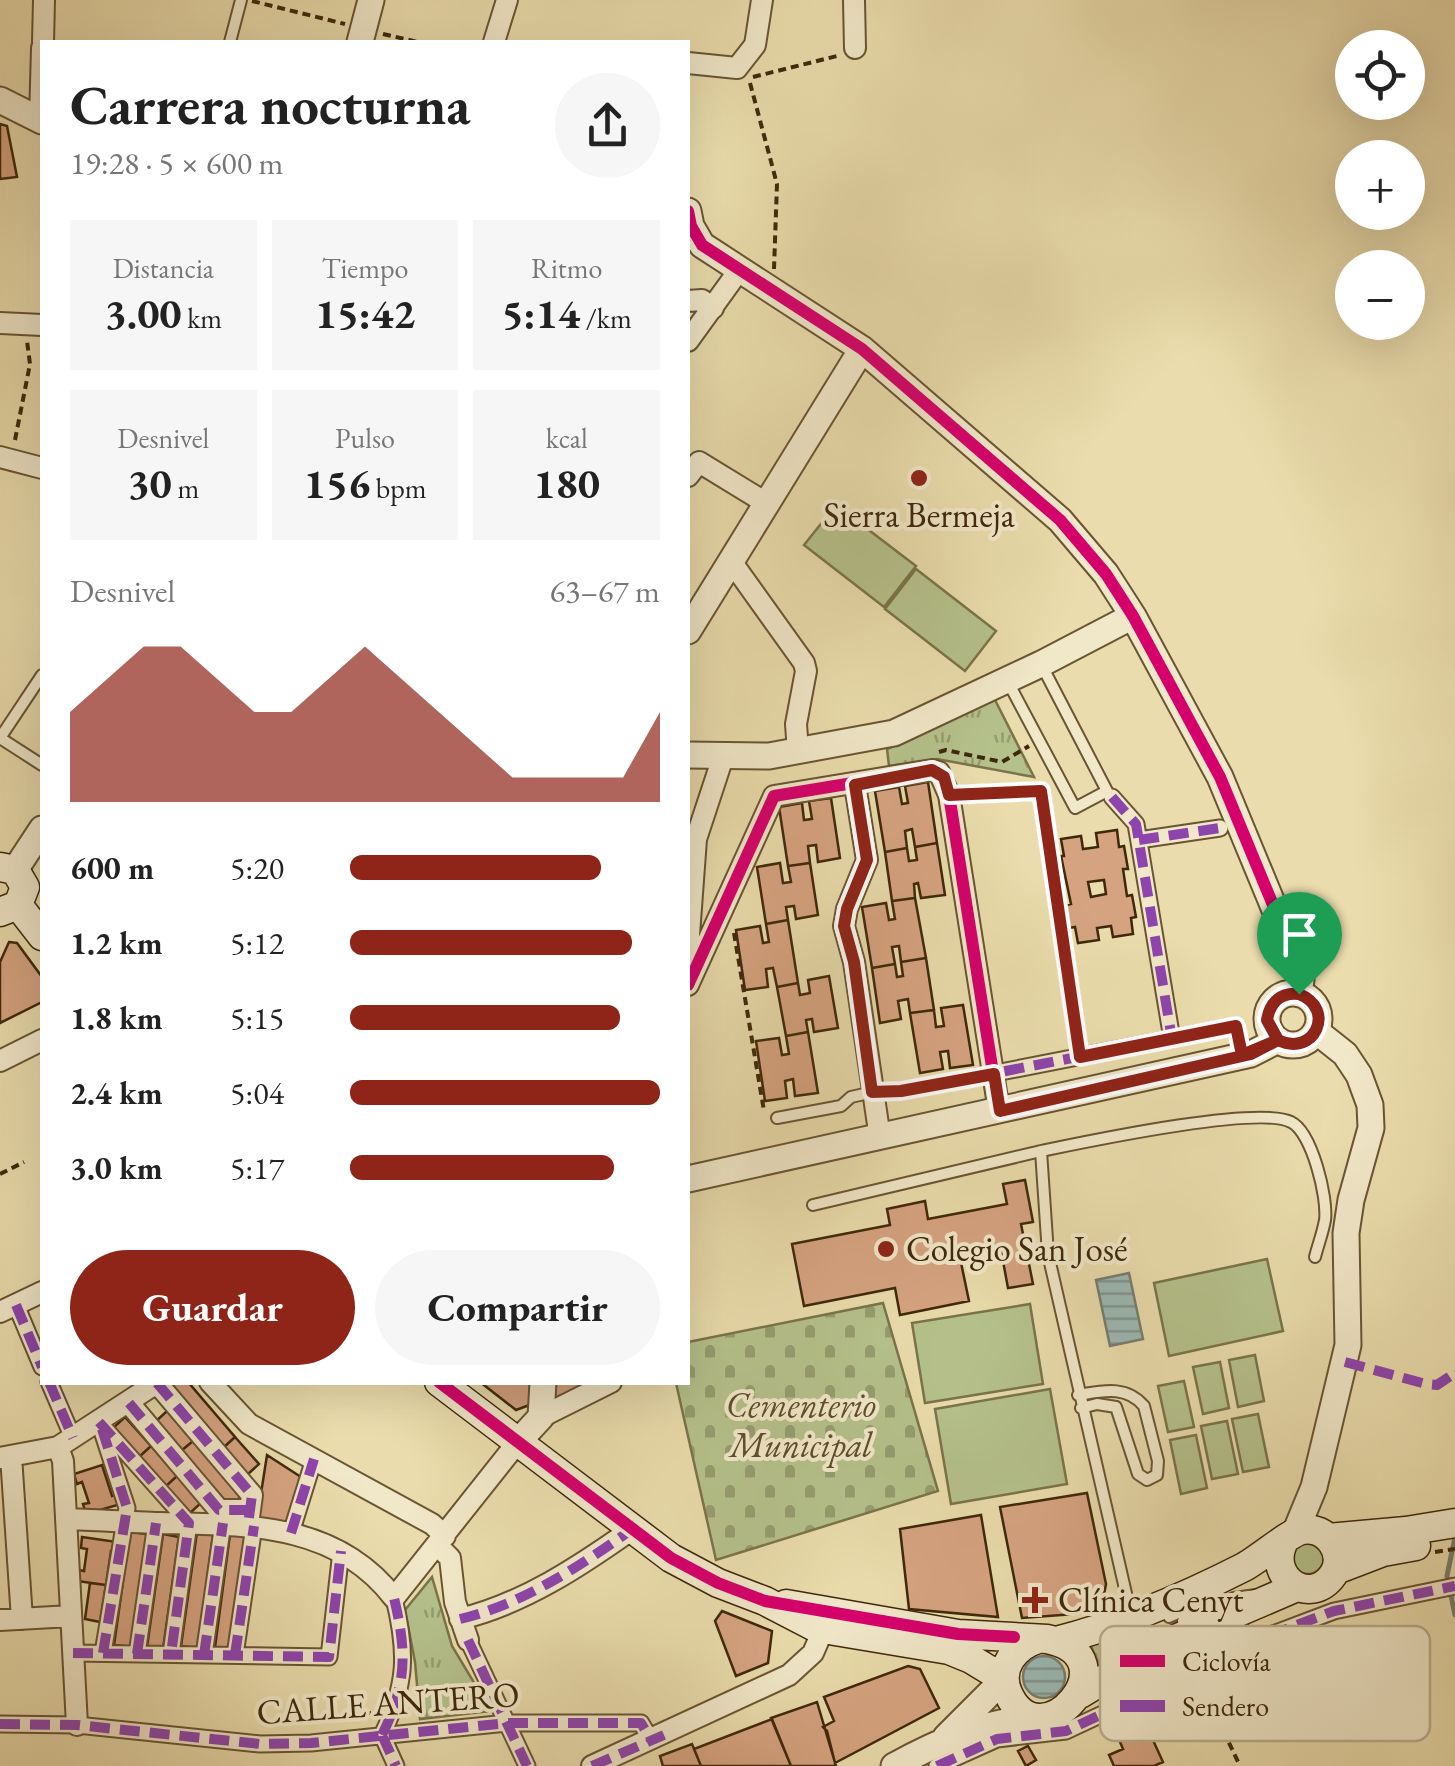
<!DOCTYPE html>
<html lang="es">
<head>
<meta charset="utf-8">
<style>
  :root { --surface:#fff; --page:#f6f6f6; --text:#222; --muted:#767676; --accent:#8f2418 }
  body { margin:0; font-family:"EB Garamond",serif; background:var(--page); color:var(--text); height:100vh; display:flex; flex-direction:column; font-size:38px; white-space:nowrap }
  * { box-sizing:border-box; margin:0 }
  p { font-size:32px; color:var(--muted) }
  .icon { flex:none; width:55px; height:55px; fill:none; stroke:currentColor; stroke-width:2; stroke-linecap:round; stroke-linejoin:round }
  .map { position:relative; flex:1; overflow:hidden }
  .side { position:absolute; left:40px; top:40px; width:650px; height:1345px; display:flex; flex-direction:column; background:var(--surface); border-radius:0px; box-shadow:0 10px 40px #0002 }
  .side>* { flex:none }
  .buttons { position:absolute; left:1335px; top:30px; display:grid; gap:20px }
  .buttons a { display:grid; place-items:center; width:90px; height:90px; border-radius:50%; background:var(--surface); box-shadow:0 10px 40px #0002; font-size:50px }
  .pin { position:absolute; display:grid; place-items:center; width:85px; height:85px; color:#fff; margin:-102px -42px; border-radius:50% 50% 50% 0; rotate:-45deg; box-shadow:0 0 10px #0007 }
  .pin .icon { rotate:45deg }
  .round { display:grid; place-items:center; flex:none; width:105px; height:105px; border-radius:52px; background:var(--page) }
  .headline { display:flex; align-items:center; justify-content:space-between; height:170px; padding:0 30px }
  h1 { font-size:55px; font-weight:700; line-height:75px }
  .stats { display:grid; grid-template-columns:repeat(3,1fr); gap:15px; height:170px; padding:10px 30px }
  .stats div { display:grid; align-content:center; border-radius:0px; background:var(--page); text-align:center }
  .stats b { font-size:42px; font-weight:700 }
  .stats small { font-size:28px; font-weight:400 }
  .stats p { font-size:28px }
  .chart { height:280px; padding:20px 30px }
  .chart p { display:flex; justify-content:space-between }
  .chart svg { width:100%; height:180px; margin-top:10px; fill:var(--accent); opacity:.7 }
  .action { display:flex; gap:20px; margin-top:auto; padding:20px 30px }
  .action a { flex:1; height:115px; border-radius:60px; background:var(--accent); color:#fff; font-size:40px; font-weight:700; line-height:115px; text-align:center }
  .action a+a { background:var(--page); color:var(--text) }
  ul { padding:0 30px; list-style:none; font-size:32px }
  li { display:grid; grid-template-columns:160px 120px 1fr; align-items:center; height:75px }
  li i { height:25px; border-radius:12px; background:var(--accent) }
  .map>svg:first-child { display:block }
  .grass { fill:url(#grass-dots); stroke:#7a744a; stroke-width:2.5 }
  .cemetery { fill:url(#cemetery-stones); stroke:#7a744a; stroke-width:2.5 }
  .park { fill:url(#park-tufts); stroke:#7a744a; stroke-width:2.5 }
  .garden { fill:#b5c18b; stroke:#7a744a; stroke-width:2.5 }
  .water { fill:url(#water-rules); stroke:#767f70; stroke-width:2.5 }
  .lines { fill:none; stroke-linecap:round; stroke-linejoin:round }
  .stream { stroke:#767f70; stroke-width:5 }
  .building { fill:#d6a380; stroke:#3e280a; stroke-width:2.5; fill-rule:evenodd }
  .service-casing { stroke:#695532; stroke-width:14 }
  .pedestrian-casing { stroke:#695532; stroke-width:19 }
  .minor-casing { stroke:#695532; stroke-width:24 }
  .tertiary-casing { stroke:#695532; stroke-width:29 }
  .secondary-casing { stroke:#3e280a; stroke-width:31 }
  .path { stroke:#3e280a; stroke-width:4; stroke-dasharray:8 5; stroke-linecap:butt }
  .service { stroke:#f1e8c9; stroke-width:10 }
  .pedestrian { stroke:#f1e8c9; stroke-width:15 }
  .minor { stroke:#f1e8c9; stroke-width:20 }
  .tertiary { stroke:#f1e8c9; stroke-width:25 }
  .secondary { stroke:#f1e8c9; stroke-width:28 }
  .quiet { stroke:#8e44ad; stroke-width:10; stroke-dasharray:20 10; stroke-linecap:butt }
  .cycleway-casing { stroke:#f1e8c9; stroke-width:19 }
  .cycleway { stroke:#d6006c; stroke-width:12 }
  .route-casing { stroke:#fff; stroke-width:20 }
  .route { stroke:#8f2418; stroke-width:12 }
  .poi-dot { fill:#8f2418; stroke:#f1e8c9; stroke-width:4 }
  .labels { text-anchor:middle; stroke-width:8; stroke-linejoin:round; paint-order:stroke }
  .poi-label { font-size:35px; fill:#3e280a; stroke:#f1e8c9; text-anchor:start }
  .park-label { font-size:35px; font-style:italic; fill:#5c4e2a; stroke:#f1e8c9 }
  .street-label { font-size:35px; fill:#3e280a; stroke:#f1e8c9 }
  .key { fill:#f1e8c9; stroke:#bbae90; stroke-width:2.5 }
  .key-label { font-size:28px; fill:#3e280a }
</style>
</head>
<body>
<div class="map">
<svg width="1455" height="1766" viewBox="0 0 1455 1766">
  <defs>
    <pattern id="grass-dots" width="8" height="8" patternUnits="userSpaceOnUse" patternTransform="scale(2.5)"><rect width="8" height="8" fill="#b5c18b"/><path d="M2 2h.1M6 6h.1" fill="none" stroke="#959d70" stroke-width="1.8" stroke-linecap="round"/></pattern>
    <pattern id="cemetery-stones" width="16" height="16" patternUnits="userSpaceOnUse" patternTransform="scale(2.5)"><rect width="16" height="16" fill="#b5c18b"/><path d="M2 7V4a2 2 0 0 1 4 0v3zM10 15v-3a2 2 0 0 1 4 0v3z" fill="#959d70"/></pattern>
    <pattern id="park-tufts" width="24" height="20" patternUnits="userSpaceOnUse" patternTransform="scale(2.5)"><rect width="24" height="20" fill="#b5c18b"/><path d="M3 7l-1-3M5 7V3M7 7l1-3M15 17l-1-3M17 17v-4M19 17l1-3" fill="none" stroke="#959d70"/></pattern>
    <pattern id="water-rules" width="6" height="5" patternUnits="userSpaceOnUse" patternTransform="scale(2.5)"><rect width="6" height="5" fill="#9cb9b4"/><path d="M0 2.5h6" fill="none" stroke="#819691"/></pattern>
  </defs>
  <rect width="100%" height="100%" fill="#eadcac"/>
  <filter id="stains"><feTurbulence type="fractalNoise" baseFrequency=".002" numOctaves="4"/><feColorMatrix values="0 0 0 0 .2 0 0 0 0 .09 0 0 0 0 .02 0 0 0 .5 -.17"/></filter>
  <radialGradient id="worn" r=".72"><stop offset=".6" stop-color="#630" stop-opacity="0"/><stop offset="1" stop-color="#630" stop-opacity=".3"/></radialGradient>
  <path class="grass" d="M1141,1626L1147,1639L1100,1666L1090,1644Z"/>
  <path class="cemetery" d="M883,1303L938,1491L716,1560L676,1383L688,1382V1342Z"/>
  <path class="park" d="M992,694L1034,777L937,759L889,766L887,749L922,734Z
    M432,1577L452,1646L491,1711L420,1719L415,1662L405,1610Z"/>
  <path class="garden" d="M836,505L916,566L884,607L804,545Z
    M916,569L996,631L965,671L885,609Z
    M1267,1259L1283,1331L1169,1356L1154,1283Z
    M1030,1304L1043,1384L925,1403L912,1323Z
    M1255,1355L1264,1401L1238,1407L1229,1360Z
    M1220,1362L1229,1408L1203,1414L1193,1367Z
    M1184,1381L1194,1427L1168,1432L1158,1386Z
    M1050,1389L1067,1484L951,1504L935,1409Z
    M1258,1414L1269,1467L1243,1472L1232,1419Z
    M1227,1421L1238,1474L1212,1479L1201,1426Z
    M1196,1435L1207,1488L1181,1494L1170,1440Z
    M1305,1538L1323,1548L1324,1563C1316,1576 1308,1576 1295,1571L1290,1548Z"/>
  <path class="water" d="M1129,1273L1143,1339L1110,1346L1096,1280Z
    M1023 1677a21 21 0 1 1 42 0a21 21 0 1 1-42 0Z"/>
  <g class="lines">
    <path class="stream" d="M1455,1537L1447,1576L1455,1615"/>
  </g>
  <path class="building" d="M0,124L7,126L17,177L0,179Z
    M928,782L937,843L915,847L912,829L905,831L907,848L885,852L875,791L899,787L902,804L908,803L905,786Z
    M831,798L840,858L818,862L816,845L808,846L810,863L788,866L779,807L802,803L804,820L812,819L809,801Z
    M1117,830L1119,847L1124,846L1128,869H1123L1127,896L1132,895L1136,917L1131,918L1133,934L1113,937L1111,926L1097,928L1099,940L1078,943L1075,927L1069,928L1066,905L1071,904L1061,856H1064L1061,839L1081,836L1083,849L1098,847L1096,833ZM1104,880L1106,894L1091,897L1088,882Z
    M937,843L945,895L921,898L918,883L914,884L915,898L892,901L885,852L907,848L909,861L917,860L915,847Z
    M780,863L783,883L791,882L788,866L810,863L818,915L796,919L794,906L786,907L788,920L766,924L757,867Z
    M915,898L926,958L901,962L899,946L892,947L895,964L872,968L862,907L886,903L889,920L895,919L892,901Z
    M788,920L798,983L777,987L773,968L766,969L768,987L745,990L736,930L760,926L763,943L769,942L766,924Z
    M9,942L17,943L42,977V1002L0,1023V962Z
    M926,958L934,1010L910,1013L908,999L898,1001L901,1019L880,1023L872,968L895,964L897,977L903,976L901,962Z
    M829,976L838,1028L814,1032L812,1019L806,1020L808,1032L786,1036L777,987L798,983L800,995L810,993L808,980Z
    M963,1005L973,1065L950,1068L948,1051L940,1052L943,1069L920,1073L910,1013L934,1010L936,1027L944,1026L941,1008Z
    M808,1032L818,1093L795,1096L793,1079L785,1081L787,1098L765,1101L756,1041L779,1038L782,1055L789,1054L786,1036Z
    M1025,1180L1033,1222L1021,1224L1033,1284L1008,1288L1000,1245L959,1253L969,1301L900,1315L895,1288L804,1306L792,1244L890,1225L887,1209L925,1201L928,1219L1007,1204L1003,1184Z
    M175,1382H188L235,1437L223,1448L170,1387Z
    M480,1382H533L532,1404L516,1410Z
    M554,1382H598L561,1400L553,1396Z
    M167,1411L193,1441L181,1451L155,1422Z
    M125,1417L151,1446L139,1457L113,1428Z
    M235,1437L259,1464L247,1475L223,1448Z
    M193,1441L242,1496L230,1506L181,1451Z
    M151,1446L177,1476L165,1487L139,1457Z
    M267,1455L301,1477L287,1529L257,1519Z
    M102,1465L112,1496L118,1494L121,1504L86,1514L83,1504L89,1503L82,1482L77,1484L74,1474Z
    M177,1476L201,1503L189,1514L165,1487Z
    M1087,1493L1106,1584L1103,1600L1088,1613L1022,1618L1000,1507Z
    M981,1515L998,1617L909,1609L900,1529Z
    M130,1532L147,1534L131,1647L114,1645Z
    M197,1532L213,1535L198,1648L181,1646Z
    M163,1534L179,1537L163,1649L147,1647Z
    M230,1534L247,1536L231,1649L215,1647Z
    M82,1537L117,1542L116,1552L111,1551L106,1585L77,1581L79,1570L84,1571L87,1549L81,1548Z
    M90,1583L106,1585L100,1622L85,1619Z
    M722,1611L772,1631L768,1663L736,1676L715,1621Z
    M1246,1621L1252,1633L1238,1640L1233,1628Z
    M908,1666L920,1669L939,1708L835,1763L827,1731L823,1727L834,1721L824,1697Z
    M817,1702L836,1766H791L771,1718Z
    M1143,1718L1163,1762L1154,1766H1114L1109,1755L1123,1749L1115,1730Z
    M772,1719L791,1766H701L694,1749Z
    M692,1744L701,1766H663L660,1756Z
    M1028,1746L1036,1760L1026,1766L1018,1751Z"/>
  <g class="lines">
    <g class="service-casing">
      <path id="service" d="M230,42L241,0
        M1008,682L1075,808L1107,791L1041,664
        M0,738L42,675
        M0,738L42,765
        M777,1118L841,1106L851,1097L873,1092L901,1091L975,1077
        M813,1205L1041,1151
        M1078,1395C1103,1391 1126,1385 1144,1406L1158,1461L1157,1475L1147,1480L1138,1474L1116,1407L1097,1404L1081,1408
        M1131,1615L1048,1254L1041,1151C1085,1142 1258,1105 1291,1122C1312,1132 1328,1198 1325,1220C1323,1232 1318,1245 1315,1257
        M1169,1617L1187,1609
        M1183,1621L1234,1598L1256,1595"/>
    </g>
    <g class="pedestrian-casing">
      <path id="pedestrian" d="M949,795L1041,791L1080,1057
        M1112,797L1136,824L1172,1039
        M1139,840L1220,828
        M975,1077L1236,1026L1242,1055
        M16,1305L42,1367
        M49,1382L73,1438
        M99,1422L189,1523L171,1654
        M101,1428L127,1508L103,1653
        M291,1533L314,1459
        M468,1640L527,1766
        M73,1653L329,1657L341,1551
        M137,1654L156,1523
        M204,1655L223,1523
        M235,1655L254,1526
        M0,1724L77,1725L260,1744L311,1743L507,1723H641L651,1740
        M382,1735C407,1684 407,1652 394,1598
        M382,1735L396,1766
        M937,1766L997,1739L1066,1731L1273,1634L1334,1611L1455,1586"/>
    </g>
    <g class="minor-casing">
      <path id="minor" d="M854,0L855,48
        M43,42L44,0
        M494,42L507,0
        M688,63L737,68L755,45L762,0
        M40,120L42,48
        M688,301L702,300L713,308
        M0,323L42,325
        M688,341L740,269
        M0,457L42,468
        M688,476L699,462L766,503
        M731,561L804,663L806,671L796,724L798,752
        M855,785L867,860L847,909L844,926L854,962L880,1138
        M688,948L696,839L723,757
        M688,985L774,796L932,770L939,772L949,795L999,1111
        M0,1061L42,1040
        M0,1312L42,1292
        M210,1382L249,1424L432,1524L445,1536
        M157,1383L252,1495L248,1525
        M129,1403L219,1510H242
        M541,1417L611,1382
        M58,1447L63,1461L77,1725
        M11,1456L22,1619
        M0,1458L58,1447L158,1382
        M66,1519C97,1520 128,1522 160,1523C246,1525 336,1522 394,1598L517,1443
        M438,1546L450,1558L455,1602L468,1640
        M460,1619C523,1604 580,1566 631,1530
        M0,1620L71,1616
        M592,1766L789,1675L813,1653L823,1630L833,1622"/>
    </g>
    <g class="tertiary-casing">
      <path id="tertiary" d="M360,42L371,0
        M0,100L42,121
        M688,211L691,226L702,245L862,349L1060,520L1106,574L1133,616L1220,777L1297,963L1301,980L1299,994
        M688,631L862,349
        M688,755L769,756L894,733L1041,664L1133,616
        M15,870L42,829
        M1267 1019a26 26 0 1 1 52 0a26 26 0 1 1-52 0Z
        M688,1179L1251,1054L1278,1040
        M517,1443L541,1417L543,1382
        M1295,1533L1314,1487L1348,1345L1346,1233L1351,1200L1371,1128L1370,1105L1359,1075L1345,1054L1316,1031
        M946,1737L1004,1679
        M894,1766C939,1741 985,1722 1036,1717"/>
    </g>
    <g class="secondary-casing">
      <path id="secondary" d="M0,867L15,870L25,887L18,905L0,912
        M18,905L42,936
        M439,1382L671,1558L718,1583L765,1601L817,1628L949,1650L971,1659L1004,1679
        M1328,1538L1406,1531L1455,1523
        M1336,1570L1383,1552L1416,1546
        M786,1604L958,1634L1047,1639C1136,1657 1040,1766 1008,1693C997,1668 1015,1646 1038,1639
        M1056,1641C1120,1625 1185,1597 1244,1567C1259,1559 1289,1533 1302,1530C1327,1525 1347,1554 1333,1575C1311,1607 1267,1579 1283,1543
        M1080,1694L1159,1646L1297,1587"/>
    </g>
    <path class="path" d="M252,1L345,24
      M383,34L418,42
      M753,77L841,55
      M750,83L777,184L774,269
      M15,440L30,364L27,341
      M939,752L946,750L1002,762L1029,746
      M734,933L764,1111
      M0,1174L24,1162
      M1435,1552L1455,1549
      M1324,1633L1371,1727
      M1201,1684L1240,1766
      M337,1716L372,1713"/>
    <use href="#service" class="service"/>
    <use href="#pedestrian" class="pedestrian"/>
    <use href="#minor" class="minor"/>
    <use href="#tertiary" class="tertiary"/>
    <use href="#secondary" class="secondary"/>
    <path class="quiet" d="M949,795L1041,791L1080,1057
      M1112,797L1136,824L1172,1039
      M1139,840L1220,828
      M975,1077L1236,1026L1242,1055
      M16,1305L42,1367
      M1345,1362L1426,1384L1437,1385L1455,1373
      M49,1382L73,1438
      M157,1383L252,1495L248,1525
      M129,1403L219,1510H250
      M99,1422L189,1523L171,1654
      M102,1429L127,1508L103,1653
      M291,1533L314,1459
      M460,1619C523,1604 580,1566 631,1530
      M468,1640L527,1766
      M73,1653L329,1657L341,1551
      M137,1654L156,1523
      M204,1655L223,1523
      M235,1655L254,1526
      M0,1724L77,1725L260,1744L311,1743L507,1723H641L651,1740
      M382,1735C407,1684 407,1652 394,1598
      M382,1735L396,1766
      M592,1766L664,1735
      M937,1766L997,1739L1066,1731L1273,1634L1334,1611L1455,1586"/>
    <g class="cycleway-casing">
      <path id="cycleway" d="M688,211L691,226L702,245L862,349L1060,520L1106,574L1133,616L1220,777L1297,963L1301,980L1299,994
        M688,985L774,796L932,770L939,772L949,795L999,1111
        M439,1382L671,1558L718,1583L765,1601L958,1634L1014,1637"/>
    </g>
    <use href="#cycleway" class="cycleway"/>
  </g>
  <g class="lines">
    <g class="route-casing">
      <path id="route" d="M1299,994C1281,992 1270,1002 1267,1020L1278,1040L1242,1055L1236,1026L1080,1057L1041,791L949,795L944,777L932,770L855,785L867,860L847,909L844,926L854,962L872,1092L901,1091L994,1074L1000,1111L1251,1054L1278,1040C1314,1058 1337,1009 1299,994"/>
    </g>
    <use href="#route" class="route"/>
  </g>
  <g class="poi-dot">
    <circle cx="919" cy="478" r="10"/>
    <circle cx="886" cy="1249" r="10"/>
    <path d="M1030 1585h10v10h10v10h-10v10h-10v-10h-10v-10h10z"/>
  </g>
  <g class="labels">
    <g class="poi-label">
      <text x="919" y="527" text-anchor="middle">Sierra Bermeja</text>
      <text x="906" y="1261">Colegio San José</text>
      <text x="1058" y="1612">Clínica Cenyt</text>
    </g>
    <g class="park-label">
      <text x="801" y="1417">Cementerio<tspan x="801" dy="40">Municipal</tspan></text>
    </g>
    <g class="street-label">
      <text transform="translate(388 1703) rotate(-4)" y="12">CALLE ANTERO</text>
    </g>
  </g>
  <rect x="1100" y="1626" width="330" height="115" rx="15" class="key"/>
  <rect x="1120" y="1655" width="45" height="12" fill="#d6006c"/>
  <rect x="1120" y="1700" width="45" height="12" fill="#8e44ad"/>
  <g class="key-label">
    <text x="1182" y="1671">Ciclovía</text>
    <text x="1182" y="1716">Sendero</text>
  </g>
  <rect width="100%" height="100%" filter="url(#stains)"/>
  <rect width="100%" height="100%" fill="url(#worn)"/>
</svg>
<div class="buttons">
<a><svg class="icon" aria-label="locate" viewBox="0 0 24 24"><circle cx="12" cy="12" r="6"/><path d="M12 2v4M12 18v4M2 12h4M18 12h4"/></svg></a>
<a>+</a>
<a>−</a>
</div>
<div class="pin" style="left:1299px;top:994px;background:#1e9e55"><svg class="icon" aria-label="arrive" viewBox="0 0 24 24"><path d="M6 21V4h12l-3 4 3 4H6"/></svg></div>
<section class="side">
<div class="headline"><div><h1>Carrera nocturna</h1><p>19:28 · 5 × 600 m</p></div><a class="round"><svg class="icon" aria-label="share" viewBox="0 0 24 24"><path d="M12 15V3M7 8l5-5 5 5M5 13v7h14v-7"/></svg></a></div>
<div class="stats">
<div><p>Distancia</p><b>3.00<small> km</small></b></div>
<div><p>Tiempo</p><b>15:42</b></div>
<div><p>Ritmo</p><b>5:14<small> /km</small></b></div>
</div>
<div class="stats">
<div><p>Desnivel</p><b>30<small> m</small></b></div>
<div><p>Pulso</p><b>156<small> bpm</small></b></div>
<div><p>kcal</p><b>180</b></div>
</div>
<div class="chart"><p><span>Desnivel</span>63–67 m</p>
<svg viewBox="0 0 160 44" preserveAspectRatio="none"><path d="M0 44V22L10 14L20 6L30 6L40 14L50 22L60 22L70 14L80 6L90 14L100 22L110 30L120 38L130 38L140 38L150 38L160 22V44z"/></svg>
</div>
<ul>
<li><b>600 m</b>5:20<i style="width:81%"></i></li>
<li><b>1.2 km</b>5:12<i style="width:91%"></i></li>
<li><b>1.8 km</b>5:15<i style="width:87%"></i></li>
<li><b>2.4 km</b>5:04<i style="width:100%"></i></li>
<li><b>3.0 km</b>5:17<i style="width:85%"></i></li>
</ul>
<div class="action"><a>Guardar</a><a>Compartir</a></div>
</section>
</div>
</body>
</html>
